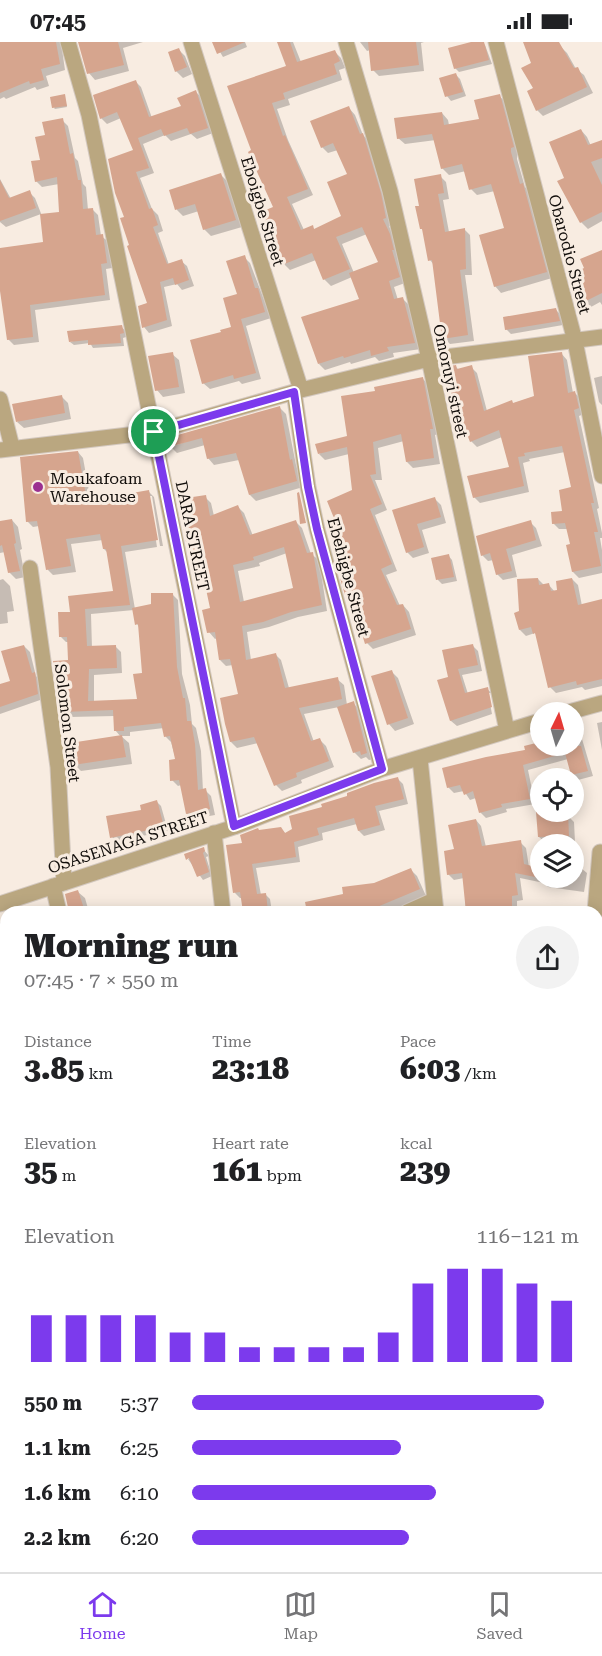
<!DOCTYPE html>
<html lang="en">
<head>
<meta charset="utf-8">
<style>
  :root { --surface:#fff; --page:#f2f2f2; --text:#202124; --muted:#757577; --line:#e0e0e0; --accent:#7c3aed }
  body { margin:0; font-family:"Roboto Serif",serif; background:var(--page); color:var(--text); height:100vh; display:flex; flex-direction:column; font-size:22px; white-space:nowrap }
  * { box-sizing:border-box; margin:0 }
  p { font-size:20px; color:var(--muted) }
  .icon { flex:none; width:33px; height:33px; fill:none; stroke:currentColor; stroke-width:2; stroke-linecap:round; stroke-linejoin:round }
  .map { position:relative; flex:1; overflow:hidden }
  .side { position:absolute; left:0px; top:864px; width:603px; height:666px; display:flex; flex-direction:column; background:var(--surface); border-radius:18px 18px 0 0; box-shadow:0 3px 15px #0003 }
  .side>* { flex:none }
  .needle { width:39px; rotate:5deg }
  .buttons { position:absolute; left:530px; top:660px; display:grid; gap:12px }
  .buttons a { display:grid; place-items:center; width:54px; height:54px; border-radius:50%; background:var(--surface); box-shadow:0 3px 15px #0003; font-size:30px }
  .pin { position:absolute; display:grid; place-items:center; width:51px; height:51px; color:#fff; margin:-26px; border:3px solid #fff; border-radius:50%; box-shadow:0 2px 6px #0007 }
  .round { display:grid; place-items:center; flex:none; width:63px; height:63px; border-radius:32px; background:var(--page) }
  .head { display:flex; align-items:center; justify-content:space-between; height:102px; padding:0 24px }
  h1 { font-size:33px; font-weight:800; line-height:45px }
  .metrics { display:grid; grid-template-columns:repeat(3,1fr); gap:9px; height:102px; padding:6px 24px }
  .metrics div { display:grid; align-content:center }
  .metrics b { font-size:30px; font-weight:800 }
  .metrics small { font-size:16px; font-weight:400 }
  .metrics p { font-size:16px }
  .chart { height:168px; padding:12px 24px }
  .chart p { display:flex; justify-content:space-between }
  .chart svg { width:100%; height:108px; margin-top:6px; stroke:var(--accent); stroke-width:6 }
  ul { padding:0 24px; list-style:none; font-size:20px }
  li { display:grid; grid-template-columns:96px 72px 1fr; align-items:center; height:45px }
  li i { height:15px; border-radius:8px; background:var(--accent) }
  .status { display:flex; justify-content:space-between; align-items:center; height:42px; padding:0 30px; background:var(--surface); direction:ltr }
  .status svg { height:16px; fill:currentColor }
  .menu { display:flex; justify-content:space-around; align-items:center; height:84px; border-top:2px solid var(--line); background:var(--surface); font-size:16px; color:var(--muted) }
  .menu a { display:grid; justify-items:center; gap:3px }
  .menu .current { color:var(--accent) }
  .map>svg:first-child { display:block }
  .shadow { fill:#0003; fill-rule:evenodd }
  .building { fill:#d6a58e; fill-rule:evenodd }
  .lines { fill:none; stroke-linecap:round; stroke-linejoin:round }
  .minor-casing { stroke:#d3c8bf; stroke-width:17 }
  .minor { stroke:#baa780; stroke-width:15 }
  .route-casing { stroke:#fff; stroke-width:12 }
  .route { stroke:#7c3aed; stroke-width:8 }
  .poi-dot { fill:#9b3091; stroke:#f8ece1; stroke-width:2 }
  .labels { text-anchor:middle; stroke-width:6; stroke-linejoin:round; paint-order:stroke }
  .street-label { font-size:16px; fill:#110d0a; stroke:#f8ece1 }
  .poi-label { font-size:16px; fill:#110d0a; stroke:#f8ece1; text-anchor:start }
</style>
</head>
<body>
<div class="status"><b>07:45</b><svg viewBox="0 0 49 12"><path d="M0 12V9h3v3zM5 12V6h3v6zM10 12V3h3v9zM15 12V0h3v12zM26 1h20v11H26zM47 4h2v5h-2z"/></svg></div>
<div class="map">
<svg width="602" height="1530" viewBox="0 0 602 1530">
  <rect width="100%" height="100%" fill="#f8ece1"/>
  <path class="shadow" d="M4,0H61L65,28L46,34L49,44L37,48L35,45L6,57L4,55L0,57V1Z
    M80,0H143L123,6L129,29L95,38L89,31Z
    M214,0H245L247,5L223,15Z
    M279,0H293L301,20L335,10L341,16L345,26L339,28L342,38L288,57L290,63L277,67L288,98L313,153L292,162L304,188L312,185L315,188L343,175L349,133L338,108L328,111L322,105L349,66L355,73L363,93L369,99L392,183L389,184L396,200L399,214L397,215L405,241L394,245L398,258L403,257L409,263L421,307L393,311L394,315L379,319L375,315L351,322L350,320L325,328L319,322L361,258L352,235L331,244L324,237L316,218L290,228L284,222L275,165L229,45L288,25ZM367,192L380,221L354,231L342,202Z
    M360,0H424L421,1L424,29L379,34L373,28L370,8L367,9Z
    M477,0H482L485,3L492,22L459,30L455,26Z
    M524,0H551L561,5L567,11L576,27L584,33L593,51L543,74L537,68L533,21Z
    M179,8L185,14L192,32L183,36L176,29Z
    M456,33L460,37L466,54L451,59L447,54Z
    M135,39L141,45L152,76L183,65L195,49L201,55L213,91L197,97L191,92L171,99L165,93L143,102L154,131L140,136L152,167L158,173L163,189L158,191L169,223L181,219L187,224L194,244L182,248L177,242L164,245L172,284L149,291L144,285L149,262L131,204L126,176L135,109L121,76L107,82L101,76Z
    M64,54L67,65L55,67L54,66Z
    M499,54L506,60L519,111L517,112V117L525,145L529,149L552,236L501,251L495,244L506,187L495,149L477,153L471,147L466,129L449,133L442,126L436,98L405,102L398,96L442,71L448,78L449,83L480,78Z
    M62,78L68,84L75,116L78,119L83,142L86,145L88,168L92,167L98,173L101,194L109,200L112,226L106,227L110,258L35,268L39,300L14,303L8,297L0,238V208L45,202L41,172L6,185L0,180V137L11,157L29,150L35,156L42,174L61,171L59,142L42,145L36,139L47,94Z
    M581,88L587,95L591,104L602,102V179L588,187L581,180L566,137Z
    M221,133L228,140L242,185L211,194L204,187L199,169L183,174L177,168L171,149Z
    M440,134L446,140L449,157L443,158L449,190L464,187L470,193L472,233H465L474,299L450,302L444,296L434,223L430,218L424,189L421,186Z
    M602,209V263L600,260L591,265L585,259L586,227Z
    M244,215L250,221L271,276L246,284L261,337L242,342L239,339L210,347L203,341L223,291L233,286Z
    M556,268L560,272L563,283L511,292L506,287Z
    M121,285L125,288L126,295L123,296L124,304L93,306L90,301L74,303L70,300Z
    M561,311L567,318L573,351H575L581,357L584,372L579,374L599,466L597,467L602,491V496H600L602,508V531L579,536L573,530L572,503L568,487H559L553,481L564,471L572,447L565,410L529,417L530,419L523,421L529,450L480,461L474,455L511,426L502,395L477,405L471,399L463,379L458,374L456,325L459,328L471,325L477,331L487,369L536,355Z
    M172,312L179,318L185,351L163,355L157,348Z
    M602,334V363L599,360L594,336Z
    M422,336L428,342L438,392L435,393L440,422L413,426L407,420L404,399L378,406L382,438H375L387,468L375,473L397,529L386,533L400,564L403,563L409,570L416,593L373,607L367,601L366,575L358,557L353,559L346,553L342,537L352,534L340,486L354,449L349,412L325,418L319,412L349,395L377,350Z
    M61,354L68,361L71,377L24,386L17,380Z
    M280,366L286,372L296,423L303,445L256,459L250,453L239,418L214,423L208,416L205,403L177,411L171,405Z
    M78,410L83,416L91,460L149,450L154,455L163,504H160L152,454H149L157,505L125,510L135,567L152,564L172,552L178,558L182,632L190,663L192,682L196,686L201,709L203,749L205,748L211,754L215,773L193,777L187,772L181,743L178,744L172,738L176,718L171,700L166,695L164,686L130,690V694H121L129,701L132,722L81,729L74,722L121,695L115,688V674L70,675L65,670L66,639H62L56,634L70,619L69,600H66L60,594L72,571L115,550L108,511L104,507L103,498L71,502L76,530L53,533L48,528L39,484L33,485L27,479ZM134,568L137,582L139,585L144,632L139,658L94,660V633L122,631L121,610L115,604L92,606L91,572Z
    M205,455L211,461L214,474L238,465L244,471L253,494L296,480L302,486L311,512L319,518L327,569L298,575L269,585L247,590L251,618L275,612L281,618L289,646L337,637L344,643L347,663L353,661L360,668L373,717L369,718L366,715L361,717L354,710L339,665L304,672L314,700L320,698L326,704L334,725L301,738L302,741L282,749L276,743L258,701L237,706L231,700L240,653L233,623L226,624L220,618L217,596L215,597L209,590L211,567L203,525L198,527L192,521V479ZM287,511L295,547L244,560L238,529L260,524L259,521Z
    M435,457L441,463L446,481L422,488L429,511L413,516L407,510L394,469Z
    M12,478L18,485L22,507L20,508L25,535L16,537L9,530L5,510L0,511V480Z
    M530,480L536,486L542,504L512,513L517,535L503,538L497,532L494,518L488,519L482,513Z
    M448,513L452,518L457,539L442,542L438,538L433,517Z
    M3,537L10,544L14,569L7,570L8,581L0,582V538Z
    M538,537L544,543L548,542L555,550L572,537L578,543L582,564L602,559V644L585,648L582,645L556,651L550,645L538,594L535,591L526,594L520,588L521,571Z
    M24,604L30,610L36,634L40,638L43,657L0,672V644L12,640Z
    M473,604L478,609L482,629L462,633L468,652L487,647L493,652L497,670L495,671L491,651H488L492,672L457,684L451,679L439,639L450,636Z
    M391,629L398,636L414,682L395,689L389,682Z
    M602,680V708L597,681Z
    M577,692L582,697L593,734L578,738L573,733L568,717L528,728L535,762L506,767L507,770L486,776L480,770L476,756L470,758L464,749L454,751L448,745L540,701V704H573V693Z
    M398,737L403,742L408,762L379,769L385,788L364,794L359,789L357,782L322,791L323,798L298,805L300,820L256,826L261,853L265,852L270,857L272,870H244L242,856H240L235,851L243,802L260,789L280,786L286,792L323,767Z
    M537,759H540V770H564V773H567L574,780L575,800L546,801L539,795Z
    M157,760L161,764L168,789L116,799L112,795Z
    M476,778L481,784L486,805L520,800L526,806L529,825L540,827V836H573V824L581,826L587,831L584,850L548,845L544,841L520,836L523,858L517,859V870H466L464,836L454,838L448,832L456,809Z
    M203,807L209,814L206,815L212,834L203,838L188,817Z
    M411,828L417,834L426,854L387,870H308L345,853Z
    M78,850L85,856L89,870H70Z
    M602,878V906L597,901L598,880Z
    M0,880L6,889V909L0,911Z
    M597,940L602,941V993L597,1024Z
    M597,1081H602V1094H600V1134H602V1240L597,1239V1211L601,1189L597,1187Z
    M0,1111L4,1116L6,1126V1160L0,1161Z
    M3,1192L6,1195V1303L2,1305L3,1311L0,1312V1275L3,1274L0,1263V1193Z
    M597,1280H602V1298H598L601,1337L597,1338Z
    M6,1395V1410L3,1396Z
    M6,1428V1456L0,1458V1430Z
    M602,1481V1530H576V1524H597V1482Z
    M14,1524H105L106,1530H14Z"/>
  <path class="building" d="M0,0H56L60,22L41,27L44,38L30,42L29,39L0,51Z
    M78,0H118L124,23L87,32Z
    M212,0H245L217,12Z
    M277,0H290L297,20L335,8L340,19L334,22L337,32L283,51L285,57L272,61L283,94L285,93L308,147L287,155L301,188L313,183L314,187L341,174L327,140L347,132L333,101L321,106L310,79L349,64L360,92L363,91L381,151L386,176L383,177L390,192L394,208H392L400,235L389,239L394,257L403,255L415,301L387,305L389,309L371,314L370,308L344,316L343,314L318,322L301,275L359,257L349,231L378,220L362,185L336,195L350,227L323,238L312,211L282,223L261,170L273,165L248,110L251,108L227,44L286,24Z
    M368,0H416L419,23L371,29Z
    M471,0H484L489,18L454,27L448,6Z
    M523,0H559L574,26L578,25L587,45L536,69L527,49L533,46L521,26L531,21Z
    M179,6L187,25L175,30L168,10Z
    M456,31L463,50L445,55L439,36Z
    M136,38L149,75L181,64L177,56L196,48L208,86L190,92L187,86L164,94L161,87L138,96L149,126L136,130L149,167L152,166L158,183L153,185L167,222L182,217L189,238L175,243L173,236L160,240L167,278L142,286L138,264L147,261L127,204L129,203L120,176L124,175L115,151L108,117L133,108L117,70L100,77L93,53Z
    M65,52L67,64L52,66L50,55Z
    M500,52L514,105L511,106V110L520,142L523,141L547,230L494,245L479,193L504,186L491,142L469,148L462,122L441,127L432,92L397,97L394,76L442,70L444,83L479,77L474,58Z
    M63,76L70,112L73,111L78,138H81L83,167L93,166L96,193L103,192L107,221L101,222L105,253L30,263L33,295L7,298L0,249V206L43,200L40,172L59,170L57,135L35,140L31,119L40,118L35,95L45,93L42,80Z
    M581,87L588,103L602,98V116L591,120L602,143V170L580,181L557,139L564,136L549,100Z
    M221,131L236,178L203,188L195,162L175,168L169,148Z
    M441,132L444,151L438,152L445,190L465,186L466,227L460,228L468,293L442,297L432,218L428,219L422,187H420L415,164H419L414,137Z
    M0,138L9,156L30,148L36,166L0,179Z
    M602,208V251L584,260L572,232L584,226L580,217Z
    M245,213L255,246H258L265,270L241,277L256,331L234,337L233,333L202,342L190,298L221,290L220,288L231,285L223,256L237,252L226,219Z
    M556,266L560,279L505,288L503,275Z
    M122,283L124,291L120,292L121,301L88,303V298L69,300L67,289Z
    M173,310L179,345L155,349L148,314Z
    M562,310L568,351L575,349L579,366L574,368L594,461H591L598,490H594L601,524L572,530L566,503L570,502L565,481L552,482L551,470L562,469L559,448L571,445L562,404L524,411L525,414L518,415L524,444L473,456L467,434L509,425L499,388L470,400L460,374H457L444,325L456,323L457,327L472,323L484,369L512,358L513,361L534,354L528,314Z
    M423,335L433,387H430L434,416L406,420L401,392L373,400L376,432L370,433L382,462L370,467L392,522L381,527L397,563L403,562L411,587L365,602L357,576L364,574L353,551L345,553L340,536L350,533L334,487L338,486L327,459L352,448L347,405L318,412L315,402L347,394L341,354L375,349L374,345Z
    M62,353L65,371L16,380L12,362Z
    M280,364L290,418L292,417L297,439L249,453L236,411L207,417L202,396L169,405L167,396Z
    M78,409L87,459L149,448L158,498L121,504L130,563L85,567L87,604L116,603L117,626L89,627L88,659L137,657L133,632L142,631L138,582L135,583L132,566L151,562V551H173L177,625L183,656H185L187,679H191L195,702L198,748L206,746L210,767L186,772L179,738L170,739L169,718L175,717L170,694L164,695L161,681L124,685V689H114L113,668L63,670L64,634H55L53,619L68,618L67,595H59L58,570H70L68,554L113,549L106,507H103L100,492L66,497L71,524L46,528L37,479L26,480L20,415Z
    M299,450L306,481L300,482L297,451Z
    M206,453L210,474L238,463L250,493L296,478L307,511L313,510L322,563L291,570L263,580L242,584L246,618L276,611L285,646L338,635L342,657L299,666L311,699L320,696L329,719L296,731L297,735L274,744L254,695L230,700L225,682L220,656L238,652L230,617L219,618L215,590L207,591L202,568L210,566L200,519L190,521L182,479L190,478L186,456ZM284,505L293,546L240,560L233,523L254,518L253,515Z
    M435,455L441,475L417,482L424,505L406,511L392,468Z
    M12,477L16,501L14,502L20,529L8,531L2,503L0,504V479Z
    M531,478L536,498L506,507L512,529L496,533L490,511L481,514L476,494Z
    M449,512L454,535L436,538L431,516Z
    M538,536L539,543L549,541L551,549L557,548L556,539L572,536L578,563L602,557V637L577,643L576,639L548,646L535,591L533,592L531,585L519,588L514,571L519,569L517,537Z
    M473,602L478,623L458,627L465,651L488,645L492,665L450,679L437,638L448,635L442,608Z
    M24,603L32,631L35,630L38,652L0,665V642L10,639L1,609Z
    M392,628L408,676L387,683L371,634Z
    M354,659L367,711L361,713L360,709L353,711L337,665Z
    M122,693L126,715L73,723L70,701Z
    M540,700V704H581L588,729L571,733L565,711L523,723L530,757L501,762L502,765L479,771L473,749L464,753L460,743L447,746L442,726L486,715L525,708L524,704Z
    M398,735L404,757L375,764L380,783L358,789L354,776L317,786L319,793L294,800L296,815L252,822L257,852L266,851L268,870H243L240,850L233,851L226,803L242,801L240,793L258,786L259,788L281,785L285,791L292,787L289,774L322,765L321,762L347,754V751L374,741Z
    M157,758L164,785L110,796L106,774L141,768L140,763Z
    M536,770L568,771L569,794L538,795Z
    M476,777L482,804L521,798L524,822L540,826V836L515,831L518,853L512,854V870H466L462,831L447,833L444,809L454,807L448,783Z
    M204,805L205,809L203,811L209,830L197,835L189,816L186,818L184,812Z
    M411,826L420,847L365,870H307L305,860L343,852L342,845L374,841Z
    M78,848L85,870H69L65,852Z"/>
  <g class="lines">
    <g class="minor-casing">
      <path id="minor" d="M68,0L89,73L234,785
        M191,0L301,348
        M346,0L390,149L429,317L507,689
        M496,0L575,299L602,434
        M294,350L308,445L317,487L382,727
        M0,357L12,405
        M0,408L154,390L301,348L429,317L602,295
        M30,526L58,725L64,841
        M569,670L602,661
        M420,717L436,870
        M214,791L223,870
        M53,844L59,870
        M0,862L234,785L382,727L540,679
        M407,870L434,858
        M595,870L600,810
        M597,929L602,928
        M597,1061H602
        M0,1172L6,1169
        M597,1266L602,1265
        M0,1331L6,1329
        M597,1421L602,1420
        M0,1490L6,1489
        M149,1524V1530
        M549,1524L550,1530"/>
    </g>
    <use href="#minor" class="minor"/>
  </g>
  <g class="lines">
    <g class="route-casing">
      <path id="route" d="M294,350L308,445L317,487L382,727L234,784L154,390Z"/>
    </g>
    <use href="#route" class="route"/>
  </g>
  <circle class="poi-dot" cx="38" cy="445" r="6"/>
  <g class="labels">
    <g class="street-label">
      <text transform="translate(263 169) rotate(73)" y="6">Eboigbe Street</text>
      <text transform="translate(570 212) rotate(75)" y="6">Obarodio Street</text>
      <text transform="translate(451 339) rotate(78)" y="6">Omoruyi street</text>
      <text transform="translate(193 494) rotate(78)" y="6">DARA STREET</text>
      <text transform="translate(349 535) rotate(75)" y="6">Ebehigbe Street</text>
      <text transform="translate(68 681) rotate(83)" y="6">Solomon Street</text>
      <text transform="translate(128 800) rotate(-18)" y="6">OSASENAGA STREET</text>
    </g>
    <g class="poi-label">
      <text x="50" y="442">Moukafoam<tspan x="50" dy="18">Warehouse</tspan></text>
    </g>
  </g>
</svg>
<div class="buttons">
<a><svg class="needle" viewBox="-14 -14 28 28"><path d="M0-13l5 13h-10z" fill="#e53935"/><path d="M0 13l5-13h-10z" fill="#757577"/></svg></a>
<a><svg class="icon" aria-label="locate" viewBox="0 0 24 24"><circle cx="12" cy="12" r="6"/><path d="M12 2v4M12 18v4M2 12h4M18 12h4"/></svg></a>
<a><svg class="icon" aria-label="layers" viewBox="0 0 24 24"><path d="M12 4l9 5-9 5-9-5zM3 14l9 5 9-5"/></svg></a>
</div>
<div class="pin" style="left:154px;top:390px;background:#1e9e55"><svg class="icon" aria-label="arrive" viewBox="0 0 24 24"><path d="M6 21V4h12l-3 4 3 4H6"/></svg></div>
<section class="side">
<div class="head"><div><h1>Morning run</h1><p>07:45 · 7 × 550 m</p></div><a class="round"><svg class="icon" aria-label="share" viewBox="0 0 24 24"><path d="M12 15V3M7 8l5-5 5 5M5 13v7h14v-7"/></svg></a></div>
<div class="metrics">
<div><p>Distance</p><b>3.85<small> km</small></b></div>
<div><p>Time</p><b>23:18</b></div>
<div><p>Pace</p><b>6:03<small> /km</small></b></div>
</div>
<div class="metrics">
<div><p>Elevation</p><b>35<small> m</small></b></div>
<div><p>Heart rate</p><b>161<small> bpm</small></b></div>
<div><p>kcal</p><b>239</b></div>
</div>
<div class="chart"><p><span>Elevation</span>116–121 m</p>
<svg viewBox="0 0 160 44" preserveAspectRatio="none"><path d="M5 44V25M15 44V25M25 44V25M35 44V25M45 44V32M55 44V32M65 44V38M75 44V38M85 44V38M95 44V38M105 44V32M115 44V12M125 44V6M135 44V6M145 44V12M155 44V19"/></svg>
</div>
<ul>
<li><b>550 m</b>5:37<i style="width:91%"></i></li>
<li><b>1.1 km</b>6:25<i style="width:54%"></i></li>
<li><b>1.6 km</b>6:10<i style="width:63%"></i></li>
<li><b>2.2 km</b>6:20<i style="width:56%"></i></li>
</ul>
</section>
</div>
<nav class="menu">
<a class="current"><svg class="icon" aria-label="home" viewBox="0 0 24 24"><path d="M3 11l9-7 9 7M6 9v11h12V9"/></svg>Home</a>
<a><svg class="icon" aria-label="map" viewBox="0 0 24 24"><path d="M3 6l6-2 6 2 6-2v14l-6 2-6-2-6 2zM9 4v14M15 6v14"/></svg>Map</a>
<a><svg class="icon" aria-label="saved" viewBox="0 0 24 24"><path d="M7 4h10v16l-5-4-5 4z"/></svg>Saved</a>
</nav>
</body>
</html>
